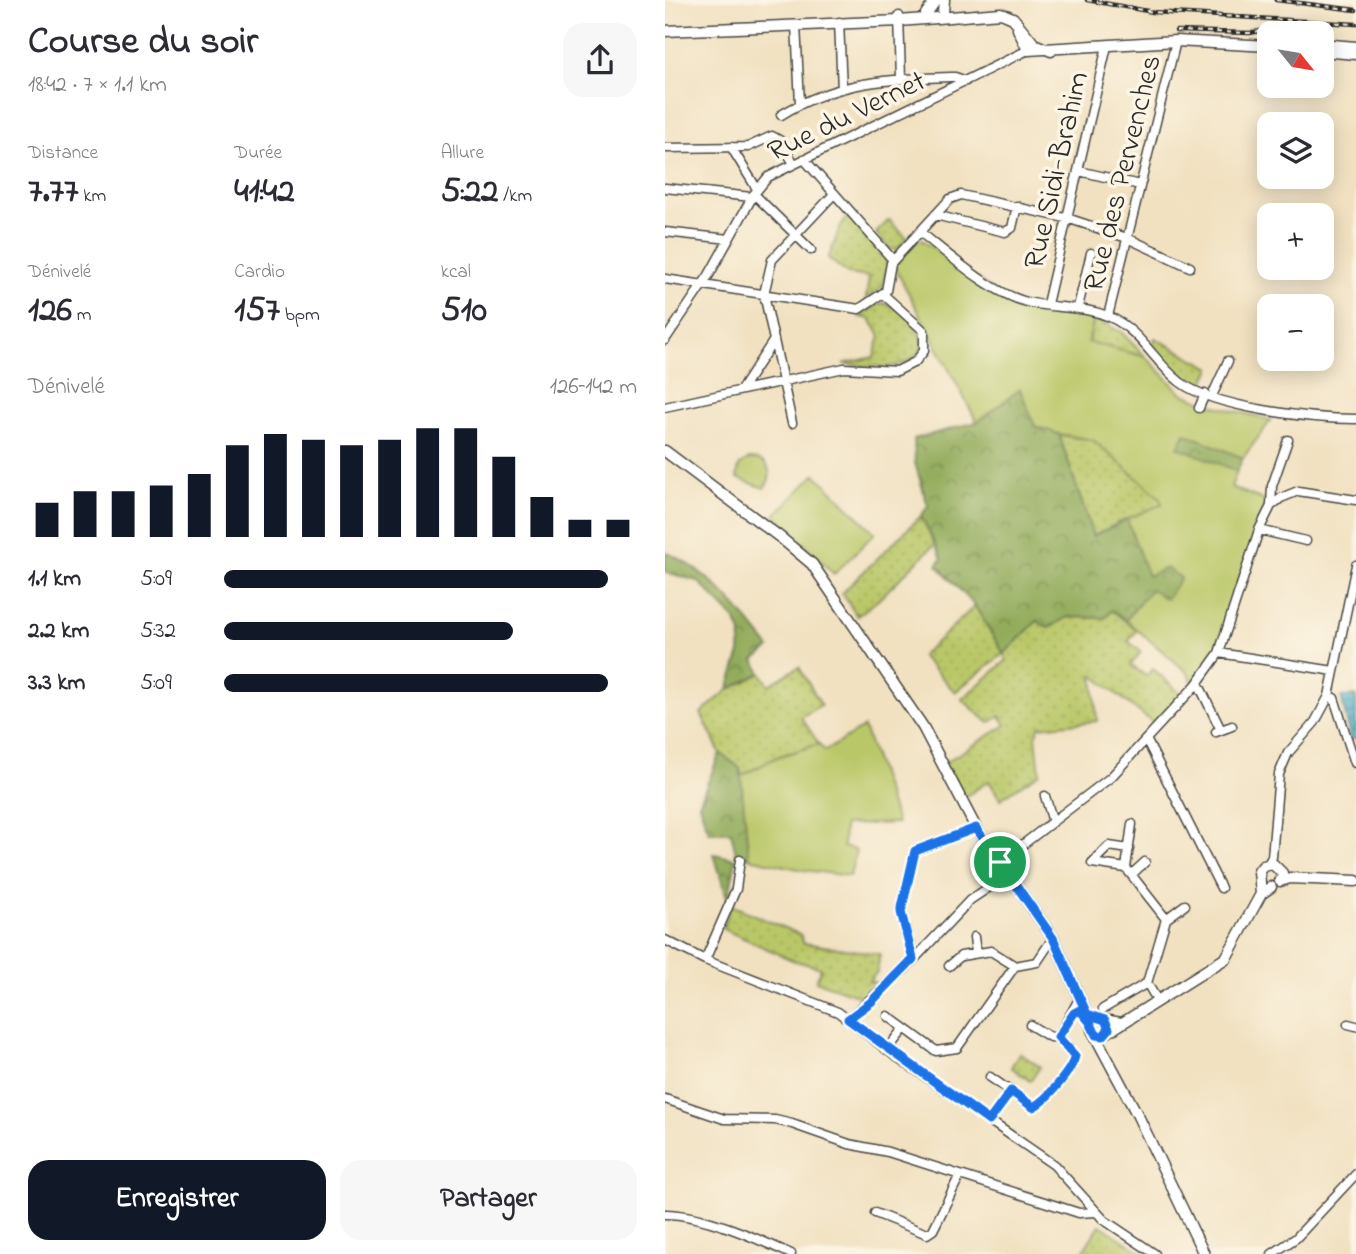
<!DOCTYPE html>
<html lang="fr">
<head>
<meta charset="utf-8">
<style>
  :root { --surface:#fff; --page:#f7f7f7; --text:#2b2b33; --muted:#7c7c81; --accent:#111827 }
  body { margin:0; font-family:"Indie Flower",sans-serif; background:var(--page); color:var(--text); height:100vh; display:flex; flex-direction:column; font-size:26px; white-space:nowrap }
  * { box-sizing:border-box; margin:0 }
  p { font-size:23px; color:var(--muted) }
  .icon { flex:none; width:38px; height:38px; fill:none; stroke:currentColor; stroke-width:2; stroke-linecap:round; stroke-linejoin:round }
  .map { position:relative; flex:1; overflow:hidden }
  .side { display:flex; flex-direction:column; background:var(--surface); width:665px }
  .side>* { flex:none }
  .needle { width:46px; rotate:120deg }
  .tools { position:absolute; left:592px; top:21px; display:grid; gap:14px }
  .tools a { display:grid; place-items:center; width:77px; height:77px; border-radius:14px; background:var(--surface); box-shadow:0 4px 18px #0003; font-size:35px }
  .pin { position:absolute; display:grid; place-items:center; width:60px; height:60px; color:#fff; margin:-30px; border:4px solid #fff; border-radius:50%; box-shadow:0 2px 7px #0007 }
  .round { display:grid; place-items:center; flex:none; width:74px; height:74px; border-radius:21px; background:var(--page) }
  .overview { display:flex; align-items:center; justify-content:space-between; height:119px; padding:0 28px }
  h1 { font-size:38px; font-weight:700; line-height:52px }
  .stats { display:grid; grid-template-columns:repeat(3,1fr); gap:10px; height:119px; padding:7px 28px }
  .stats div { display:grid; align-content:center }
  .stats b { font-size:35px; font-weight:700 }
  .stats small { font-size:19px; font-weight:400 }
  .stats p { font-size:19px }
  .chart { height:196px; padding:14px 28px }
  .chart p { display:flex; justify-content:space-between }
  .chart svg { width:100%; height:126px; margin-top:7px; stroke:var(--accent); stroke-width:6 }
  .cta { display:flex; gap:14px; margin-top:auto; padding:14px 28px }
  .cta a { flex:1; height:80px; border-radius:21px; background:var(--accent); color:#fff; font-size:28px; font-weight:700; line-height:80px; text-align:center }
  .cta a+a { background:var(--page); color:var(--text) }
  ul { padding:0 28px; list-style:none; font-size:23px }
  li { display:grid; grid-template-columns:112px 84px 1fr; align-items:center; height:52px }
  li i { height:18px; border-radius:9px; background:var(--accent) }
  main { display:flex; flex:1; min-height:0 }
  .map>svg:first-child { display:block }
  .grass { fill:url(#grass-dots); stroke:#72794a; stroke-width:2 }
  .forest { fill:url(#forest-crowns); stroke:#5f6c44; stroke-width:2 }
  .garden { fill:#bac768; stroke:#72794a; stroke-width:2 }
  .water { fill:url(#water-rules); stroke:#386a78; stroke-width:2 }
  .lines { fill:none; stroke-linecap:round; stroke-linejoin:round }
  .minor-casing { stroke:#494642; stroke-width:11 }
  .major-casing { stroke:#494642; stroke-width:13 }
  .minor { stroke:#fff; stroke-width:8 }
  .major { stroke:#fff; stroke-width:10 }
  .rail-casing { stroke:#2b2b2b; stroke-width:4.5 }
  .rail { stroke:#fcf5e5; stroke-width:2; stroke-dasharray:5; stroke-linecap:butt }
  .route-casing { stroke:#fff; stroke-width:14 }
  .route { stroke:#1a73e8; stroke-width:9 }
  .labels { text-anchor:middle; stroke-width:7; stroke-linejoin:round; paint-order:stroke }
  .street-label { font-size:30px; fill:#2b2b2b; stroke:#fcf5e5 }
</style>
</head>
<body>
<main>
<section class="side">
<div class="overview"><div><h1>Course du soir</h1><p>18:42 · 7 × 1.1 km</p></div><a class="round"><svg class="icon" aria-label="share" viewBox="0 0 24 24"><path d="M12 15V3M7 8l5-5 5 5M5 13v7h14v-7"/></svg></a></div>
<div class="stats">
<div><p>Distance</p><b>7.77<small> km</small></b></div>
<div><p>Durée</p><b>41:42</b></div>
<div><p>Allure</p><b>5:22<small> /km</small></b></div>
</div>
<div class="stats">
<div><p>Dénivelé</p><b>126<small> m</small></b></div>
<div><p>Cardio</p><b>157<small> bpm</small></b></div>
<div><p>kcal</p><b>510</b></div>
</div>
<div class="chart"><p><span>Dénivelé</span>126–142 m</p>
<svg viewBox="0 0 160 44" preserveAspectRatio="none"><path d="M5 44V32M15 44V28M25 44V28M35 44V26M45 44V22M55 44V12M65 44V8M75 44V10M85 44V12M95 44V10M105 44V6M115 44V6M125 44V16M135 44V30M145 44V38M155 44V38"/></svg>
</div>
<ul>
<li><b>1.1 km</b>5:09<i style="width:93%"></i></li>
<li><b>2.2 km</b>5:32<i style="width:70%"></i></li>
<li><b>3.3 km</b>5:09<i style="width:93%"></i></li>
</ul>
<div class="cta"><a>Enregistrer</a><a>Partager</a></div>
</section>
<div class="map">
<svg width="691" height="1254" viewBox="0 0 691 1254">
  <defs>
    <pattern id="grass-dots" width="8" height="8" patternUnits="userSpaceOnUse" patternTransform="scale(1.75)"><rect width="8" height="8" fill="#bac768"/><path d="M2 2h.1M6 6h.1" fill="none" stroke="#a0ab5a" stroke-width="1.8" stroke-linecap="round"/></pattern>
    <pattern id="forest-crowns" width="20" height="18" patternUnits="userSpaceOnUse" patternTransform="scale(1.75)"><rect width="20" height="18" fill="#93ac5c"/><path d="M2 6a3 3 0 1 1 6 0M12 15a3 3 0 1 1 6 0" fill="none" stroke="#788c4c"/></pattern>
    <pattern id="water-rules" width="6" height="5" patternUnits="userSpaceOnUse" patternTransform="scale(1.75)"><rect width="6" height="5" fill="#46a9c5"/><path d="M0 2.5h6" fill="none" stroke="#3b8aa0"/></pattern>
  </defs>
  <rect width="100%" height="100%" fill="#fcf5e5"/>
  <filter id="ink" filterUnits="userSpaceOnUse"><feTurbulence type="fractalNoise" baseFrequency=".0143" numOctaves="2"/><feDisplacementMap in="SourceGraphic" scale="14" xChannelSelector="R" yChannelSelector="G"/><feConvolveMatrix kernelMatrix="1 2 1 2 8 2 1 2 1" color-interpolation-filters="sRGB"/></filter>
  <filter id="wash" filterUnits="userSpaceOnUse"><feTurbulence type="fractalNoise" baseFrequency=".00686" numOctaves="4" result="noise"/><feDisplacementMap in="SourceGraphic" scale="28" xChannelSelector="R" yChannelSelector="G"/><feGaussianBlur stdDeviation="1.57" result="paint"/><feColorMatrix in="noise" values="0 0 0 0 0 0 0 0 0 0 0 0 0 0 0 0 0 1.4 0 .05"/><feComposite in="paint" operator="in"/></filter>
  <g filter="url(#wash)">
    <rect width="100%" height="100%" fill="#f1e1c1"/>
    <path class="grass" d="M183,216L223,261L218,287L201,299L204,277L183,274L163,258C171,243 172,227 183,216Z
      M224,220L243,239L230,250L224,248L211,233Z
      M215,303C233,303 258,329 257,348C239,375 207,366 178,364L209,357L215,336L205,319L195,317Z
      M429,319L456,332L481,357L423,342Z
      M490,338L546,368L537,387L512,371L487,344Z
      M394,435L428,440L494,496L497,504L428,537Z
      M256,516L270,544L213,600L192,616L177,593Z
      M310,606L339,654L372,620L383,628L403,617L440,618L447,610L472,631L463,641L476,652L466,665L481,676L488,669L516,694L488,723L428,675L432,721L374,727L371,736L375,773L335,799L324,781L298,798L279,763L341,725L335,716L324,723L297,699L342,660L338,654L290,692L256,656Z
      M134,667L156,705L136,717L154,744L112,757L76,776L75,768L55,753L36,713L63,690L96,673L104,685Z
      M66,905L136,935L138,943L215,954L212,972L204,981L219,985L204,999L151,981L156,968L127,960L58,929Z
      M355,1053L375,1067L365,1081L346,1067Z
      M435,1225L479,1254H416Z"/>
    <path class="forest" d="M355,389L370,426L394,434L428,536L462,519L483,575L501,568L516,578L501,600L486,589L461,620L447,610L440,618L403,617L383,628L372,621L339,654L310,606L272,565L277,558L256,516L263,506L250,463L249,439L312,422Z
      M520,433L578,458L572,471L512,448Z
      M0,552C43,569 77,612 105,648L89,660L96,673L63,690L75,653L76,633L70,619L33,581L0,572Z
      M55,753L75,768L84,858L71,854L66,832H44L34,804Z
      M49,854L71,859L63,901Z"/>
    <path class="garden" d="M257,240L342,300L369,309L427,316L429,319L423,342L481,357L516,393L540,403L606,420L578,458L520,433L513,447L572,471L566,487L601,501L550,651L528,682L522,672L461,620L486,589L501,599L516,578L501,568L483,576L462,519L497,504L494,497L428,440L394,434L370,426L355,389L312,422L229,266L251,242Z
      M84,459C102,458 111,473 99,488L72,478L74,466Z
      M150,474L210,533L169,574L110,515Z
      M199,727L232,823L179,825L178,847L191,850L185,876L138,870L84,858L76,776L112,757L154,744L160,751Z"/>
    <path class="water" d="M691,696V739H686L676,697Z"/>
  </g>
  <g filter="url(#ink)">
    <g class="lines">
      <g class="minor-casing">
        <path id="minor" d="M234,16L236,79
          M174,22L177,89
          M131,25L135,103
          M656,43L691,46
          M116,115C173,80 226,79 290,77L301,81
          M66,147L92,189
          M0,148L83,147L107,136L116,141L129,164
          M139,159L228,260
          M414,171L475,185
          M0,188L87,197
          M89,194L146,250
          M270,215L340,232L347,228L352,206
          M0,232L64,239
          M255,232C283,254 326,293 362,302C390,309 417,305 445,317C476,331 489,362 515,382C549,408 648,419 691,419
          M0,279L194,309L221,291L226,263L285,199L296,195L405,219L462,238L525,267
          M382,304L442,46
          M413,307L426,253
          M443,316L511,41
          M0,340L44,275L89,194L103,177L363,50
          M76,390L109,340
          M547,396L563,361
          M0,407L179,368L232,371L250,362L259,351V331L218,294
          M534,408L540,394
          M127,423L99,294L107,260L169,194
          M606,506L607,486L623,440
          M594,530L641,541
          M554,653L669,671
          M533,683L556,730
          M664,696L669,698L690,763
          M551,732L567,726
          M481,739L556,888
          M380,796L388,822
          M467,824L461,868L501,919
          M335,862L446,777L531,685L554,653L594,530L606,506L616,498L633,491L691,500
          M603,864L607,857L614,774L623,753L650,722L664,696L691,565
          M461,868L427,863L444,846L464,849
          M467,874L480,862
          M309,937L311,953
          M0,940L40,960L173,1012L226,1053L389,1165L439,1220L490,1254
          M249,959L236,912L250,851L311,828
          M40,960L71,889L75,860
          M284,966L296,956L326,951L350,966L372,962L388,938
          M482,983L492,1000
          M438,1009L482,983L501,919L520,905
          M223,1016L271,1051L292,1048L350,966
          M183,1019L240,969L305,900L344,874
          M683,1024L691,1026
          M365,1025L385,1037H393
          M222,1050L239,1029
          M325,1077L368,1107C381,1101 407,1070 410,1056L393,1037L413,1001
          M0,1099L59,1119L110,1120L127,1124L184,1144L223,1152L414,1213L430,1212
          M324,1121L346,1091
          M210,1213L262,1234L268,1230L295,1175
          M0,1214C38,1214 91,1238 126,1254
          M607,1254L631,1238L691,1174"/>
      </g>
      <g class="major-casing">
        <path id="major" d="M278,13L279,0
          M261,14L271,0
          M353,29L363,50L511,41L604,46
          M0,31L234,21L336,13L348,18L369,44L386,51
          M656,51L691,54
          M0,451L116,538L147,564L258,727L311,828L388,938L422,1014L433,1019
          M615,881L625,878L691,881
          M596,894L594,871L598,866L608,864L617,873
          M456,1023L433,1019L428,1023L427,1030L473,1116L539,1254
          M443,1032L561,958L596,894L606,887"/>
      </g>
      <use href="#minor" class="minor"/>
      <use href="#major" class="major"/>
      <g class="rail-casing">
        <path id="rail" d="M422,0L488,12L691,24
          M611,0L691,10
          M511,31L585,33L625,25"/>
      </g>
      <use href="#rail" class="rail"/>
    </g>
  </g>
  <g class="lines" filter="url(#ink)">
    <g class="route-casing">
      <path id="route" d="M311,828L388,938L422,1014L440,1020L444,1029L438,1036L431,1035L425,1022L415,1010L409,1013L393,1037L410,1056C407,1070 381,1101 368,1107L346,1091L324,1121L183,1019L206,1002L248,959L236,912L250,851Z"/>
    </g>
    <use href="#route" class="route"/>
  </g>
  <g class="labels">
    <g class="street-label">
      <text transform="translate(181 115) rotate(-26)" y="10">Rue du Vernet</text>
      <text transform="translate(390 170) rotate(-77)" y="10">Rue Sidi-Brahim</text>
      <text transform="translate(456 173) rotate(-76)" y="10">Rue des Pervenches</text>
    </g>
  </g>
</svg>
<div class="tools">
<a><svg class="needle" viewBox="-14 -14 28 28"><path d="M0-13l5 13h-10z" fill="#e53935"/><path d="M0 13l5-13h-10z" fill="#7c7c81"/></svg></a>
<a><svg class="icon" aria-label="layers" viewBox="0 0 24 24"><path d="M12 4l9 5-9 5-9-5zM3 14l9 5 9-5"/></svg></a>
<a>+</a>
<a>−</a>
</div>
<div class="pin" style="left:335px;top:862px;background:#1e9e55"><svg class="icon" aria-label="arrive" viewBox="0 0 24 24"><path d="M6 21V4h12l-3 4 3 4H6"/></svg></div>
</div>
</main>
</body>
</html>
